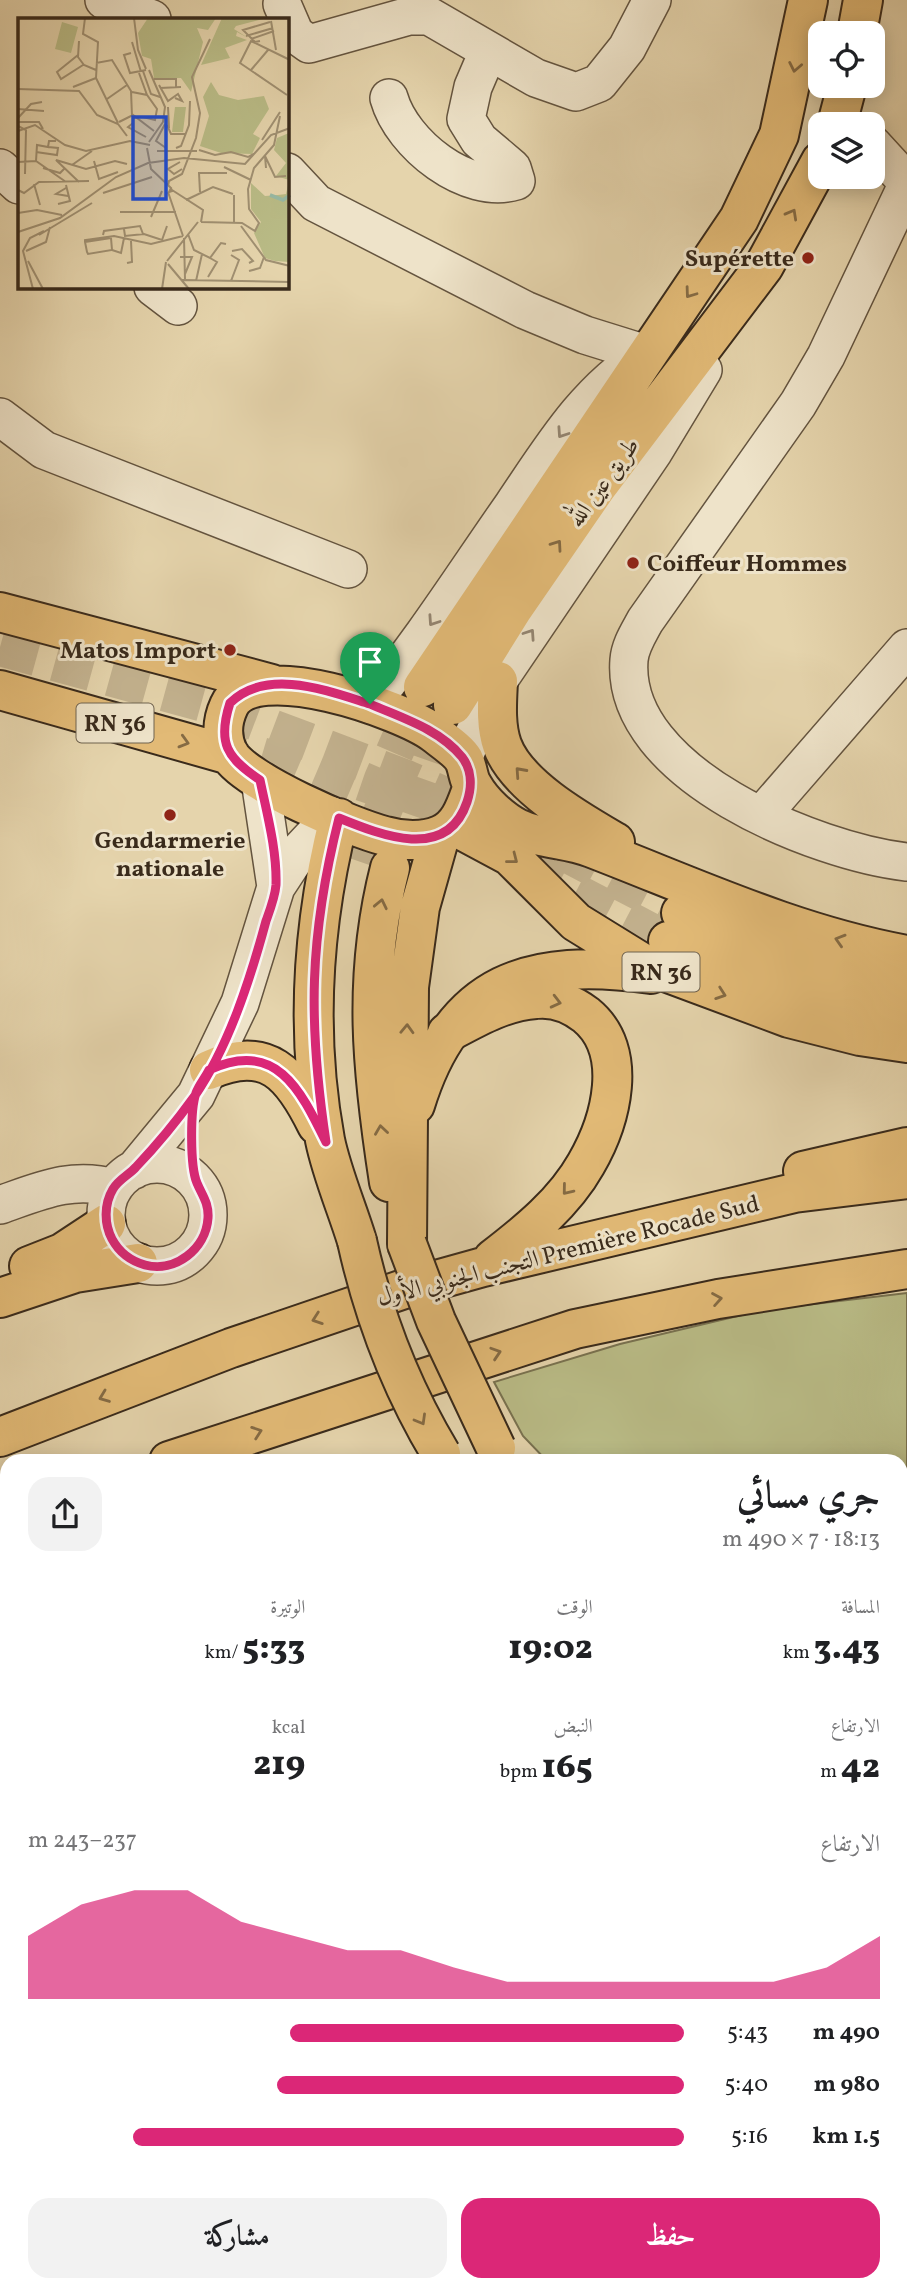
<!DOCTYPE html>
<html lang="ar">
<head>
<meta charset="utf-8">
<style>
  :root { --surface:#fff; --page:#f2f2f2; --text:#202124; --muted:#757577; --accent:#db2777 }
  body { margin:0; font-family:Vollkorn,Amiri,serif; background:var(--page); color:var(--text); direction:rtl; height:100vh; display:flex; flex-direction:column; font-size:26px; white-space:nowrap }
  * { box-sizing:border-box; margin:0 }
  p { font-size:23px; color:var(--muted) }
  .icon { flex:none; width:38px; height:38px; fill:none; stroke:currentColor; stroke-width:2; stroke-linecap:round; stroke-linejoin:round }
  .map { position:relative; flex:1; overflow:hidden; direction:ltr }
  .drawer { position:absolute; left:0px; top:1454px; width:908px; height:838px; display:flex; flex-direction:column; background:var(--surface); border-radius:21px 21px 0 0; box-shadow:0 4px 18px #0003; direction:rtl }
  .drawer>* { flex:none }
  .buttons { position:absolute; left:808px; top:21px; display:grid; gap:14px }
  .buttons a { display:grid; place-items:center; width:77px; height:77px; border-radius:14px; background:var(--surface); box-shadow:0 4px 18px #0003; font-size:35px }
  .pin { position:absolute; display:grid; place-items:center; width:60px; height:60px; color:#fff; margin:-72px -30px; border-radius:50% 50% 50% 0; rotate:-45deg; box-shadow:0 0 7px #0007 }
  .pin .icon { rotate:45deg }
  .round { display:grid; place-items:center; flex:none; width:74px; height:74px; border-radius:21px; background:var(--page) }
  .headline { display:flex; align-items:center; justify-content:space-between; height:119px; padding:0 28px }
  h1 { font-size:38px; font-weight:800; line-height:52px }
  .figures { display:grid; grid-template-columns:repeat(3,1fr); gap:10px; height:119px; padding:7px 28px }
  .figures div { display:grid; align-content:center }
  .figures b { font-size:35px; font-weight:800 }
  .figures small { font-size:19px; font-weight:400 }
  .figures p { font-size:19px }
  .chart { height:196px; padding:14px 28px }
  .chart p { display:flex; justify-content:space-between }
  .chart svg { width:100%; height:126px; margin-top:7px; fill:var(--accent); opacity:.7 }
  .action { display:flex; gap:14px; margin-top:auto; padding:14px 28px }
  .action a { flex:1; height:80px; border-radius:21px; background:var(--accent); color:#fff; font-size:28px; font-weight:800; line-height:80px; text-align:center }
  .action a+a { background:var(--page); color:var(--text) }
  ul { padding:0 28px; list-style:none; font-size:23px }
  li { display:grid; grid-template-columns:112px 84px 1fr; align-items:center; height:52px }
  li i { height:18px; border-radius:9px; background:var(--accent) }
  .map>svg:first-child { display:block }
  .green { fill:#b9bb86; stroke:#797250; stroke-width:2 }
  .lines { fill:none; stroke-linecap:round; stroke-linejoin:round }
  .major-tunnel { stroke:#c3b28f; stroke-width:38; stroke-dasharray:38 19; stroke-linecap:butt }
  .highway-tunnel { stroke:#c3b28f; stroke-width:38; stroke-dasharray:38 19; stroke-linecap:butt }
  .minor-casing { stroke:#64543f; stroke-width:40 }
  .major-casing { stroke:#392a1b; stroke-width:42 }
  .highway-casing { stroke:#392a1b; stroke-width:42 }
  .minor { stroke:#eee3c9; stroke-width:37 }
  .major { stroke:#e2ba76; stroke-width:38 }
  .highway { stroke:#e2ba76; stroke-width:38 }
  .major-bridge-casing { stroke:#392a1b; stroke-width:42; stroke-linecap:butt }
  .major-bridge { stroke:#e2ba76; stroke-width:38 }
  .oneway { stroke:#856b44 }
  .oneway2 { stroke:#948672 }
  .route-casing { stroke:#fff; stroke-width:14 }
  .route { stroke:#db2777; stroke-width:9 }
  .poi-dot { fill:#8f2418; stroke:#eee3c9; stroke-width:2.5 }
  .labels { text-anchor:middle; stroke-width:6; stroke-linejoin:round; paint-order:stroke }
  .shield { fill:#eee3c9; stroke:#6f624f; stroke-width:2 }
  .shield-label { font-size:23px; font-weight:bold; fill:#392a1b }
  .poi-label { font-size:24px; font-weight:bold; fill:#392a1b; stroke:#eee3c9; text-anchor:end }
  .street-label { font-size:24px; fill:#392a1b; stroke:#eee3c9 }
  .inset-river { fill:none; stroke:#97b9a4; stroke-width:3.5 }
  .inset-road { fill:none; stroke:#a09072; stroke-width:2 }
  .view { fill:#1d4ed8; fill-opacity:0.15; stroke:#1d4ed8; stroke-width:3.5 }
  .inset-edge { fill:none; stroke:#392a1b; stroke-width:3.5 }
</style>
</head>
<body>
<div class="map">
<svg width="907" height="2291" viewBox="0 0 907 2291">
  <rect width="100%" height="100%" fill="#e5d4ac"/>
  <filter id="stains"><feTurbulence type="fractalNoise" baseFrequency=".00286" numOctaves="4"/><feColorMatrix values="0 0 0 0 .2 0 0 0 0 .09 0 0 0 0 .02 0 0 0 .5 -.17"/></filter>
  <radialGradient id="worn" r=".72"><stop offset=".6" stop-color="#630" stop-opacity="0"/><stop offset="1" stop-color="#630" stop-opacity=".3"/></radialGradient>
  <path class="green" d="M907,1293V1610L901,1609V1461H547L523,1436L494,1382L620,1344L763,1310Z"/>
  <g class="lines">
    <path class="major-tunnel" d="M355,860L383,779L422,689
      M390,868L431,752L452,707"/>
    <path class="highway-tunnel" d="M0,647L211,705L404,778L495,818
      M207,740L294,766L470,841
      M562,851L681,913
      M525,866L668,941"/>
    <g class="minor-casing">
      <path id="minor" d="M104,0L152,19
        M282,4L295,34L309,44L409,16H429L536,78L576,92L599,83L627,48L652,0
        M389,98C402,144 467,196 516,181L512,168L479,140L466,119L473,87L488,52
        M873,145L907,182
        M0,168L19,185
        M287,172L316,203L525,310L585,335L646,354
        M907,185L826,356L798,404L645,621C638,634 630,646 629,660C620,774 817,852 907,862
        M153,287L178,306
        M0,417L44,450L348,569
        M370,704C422,642 466,572 513,505C551,449 586,390 645,354
        M463,758L498,681L654,451L703,370
        M260,780L276,887
        M761,816L907,648
        M106 1215a51 51 0 1 1 102 0a51 51 0 1 1-102 0Z
        M134,1170L196,1095L240,1003L276,887L301,849L332,816
        M0,1205C40,1191 72,1176 114,1188
        M629,2291L633,2286
        M714,2291L716,2286"/>
    </g>
    <g class="major-casing">
      <path id="major" d="M857,33L863,0
        M837,124L847,86
        M0,612L272,684
        M498,681C497,702 495,725 502,745C517,786 579,821 615,842
        M423,687L739,219L779,135L808,0
        M0,690L230,755
        M453,705L513,609L597,487L764,266L821,161
        M473,786C466,805 460,827 440,835C424,842 402,841 385,836C353,828 245,782 229,754C221,739 222,721 229,706C252,656 404,710 435,734C444,741 459,751 464,760C468,768 468,779 473,786C482,802 501,820 517,828C541,840 567,838 592,848C696,888 796,935 907,955
        M339,818C312,925 305,1031 325,1140C332,1174 347,1208 357,1241
        M454,826L510,856L576,922L644,964L789,1018L860,1036L907,1043
        M209,1070C267,1044 292,1074 317,1125
        M415,1105C453,981 530,957 651,974
        M389,1182C372,1072 362,978 390,868
        M407,1244L409,987L420,907L440,836
        M901,1868L907,1873
        M901,1988L907,1996
        M901,2126L907,2132"/>
    </g>
    <g class="highway-casing">
      <path id="highway" d="M681,913C755,946 827,967 907,982
        M668,941C746,976 823,1003 907,1017
        M447,1033C475,1018 504,1001 536,999C554,997 572,1004 586,1015C630,1051 611,1121 586,1164C564,1203 528,1232 493,1259
        M803,1171L907,1147
        M29,1266L62,1253L106,1224
        M0,1298L75,1273L138,1263
        M0,1437L231,1348L404,1289L483,1267L794,1193L907,1179
        M169,1461L575,1329L718,1299L907,1269
        M0,1528L7,1525
        M0,1642L7,1641
        M901,1650H907
        M901,1690H907
        M0,1705L7,1704
        M0,1765L7,1764
        M0,1804L7,1803"/>
    </g>
    <use href="#minor" class="minor"/>
    <use href="#major" class="major"/>
    <use href="#highway" class="highway"/>
    <g class="major-bridge-casing">
      <path id="major-bridge" d="M357,1241C374,1318 400,1386 441,1454
        M407,1244L436,1321L496,1448"/>
    </g>
    <use href="#major-bridge" class="major-bridge"/>
  </g>
  <defs><path id="oneway-chevron" d="M-2-3.5L2.5 0L-2 3.5" fill="none" stroke-width="1.6" stroke-linecap="round" stroke-linejoin="round" transform="scale(1.75)"/></defs>
  <g class="oneway">
    <use href="#oneway-chevron" transform="translate(795 67) rotate(101)"/>
    <use href="#oneway-chevron" transform="translate(792 214) rotate(-61)"/>
    <use href="#oneway-chevron" transform="translate(690 293) rotate(126)"/>
    <use href="#oneway-chevron" transform="translate(557 545) rotate(-55)"/>
    <use href="#oneway-chevron" transform="translate(184 742) rotate(16)"/>
    <use href="#oneway-chevron" transform="translate(520 772) rotate(-132)"/>
    <use href="#oneway-chevron" transform="translate(513 859) rotate(38)"/>
    <use href="#oneway-chevron" transform="translate(381 904) rotate(-78)"/>
    <use href="#oneway-chevron" transform="translate(840 940) rotate(-163)"/>
    <use href="#oneway-chevron" transform="translate(721 994) rotate(19)"/>
    <use href="#oneway-chevron" transform="translate(556 1002) rotate(14)"/>
    <use href="#oneway-chevron" transform="translate(407 1029) rotate(-88)"/>
    <use href="#oneway-chevron" transform="translate(381 1130) rotate(-98)"/>
    <use href="#oneway-chevron" transform="translate(567 1190) rotate(129)"/>
    <use href="#oneway-chevron" transform="translate(717 1299) rotate(-10)"/>
    <use href="#oneway-chevron" transform="translate(317 1319) rotate(161)"/>
    <use href="#oneway-chevron" transform="translate(496 1353) rotate(-18)"/>
    <use href="#oneway-chevron" transform="translate(104 1397) rotate(159)"/>
    <use href="#oneway-chevron" transform="translate(421 1420) rotate(60)"/>
    <use href="#oneway-chevron" transform="translate(257 1432) rotate(-19)"/>
  </g>
  <g class="oneway2">
    <use href="#oneway-chevron" transform="translate(562 433) rotate(124)"/>
    <use href="#oneway-chevron" transform="translate(433 621) rotate(124)"/>
    <use href="#oneway-chevron" transform="translate(530 634) rotate(-56)"/>
  </g>
  <g class="lines">
    <g class="route-casing">
      <path id="route" d="M370,704C328,691 267,667 230,703C217,743 227,758 260,780C267,814 277,850 276,885C275,897 270,910 266,921C250,980 229,1046 194,1097C176,1122 157,1145 136,1167C129,1175 119,1179 113,1189C104,1204 104,1224 112,1239C119,1252 131,1261 145,1265C175,1273 206,1249 208,1218C209,1203 202,1195 197,1183C190,1167 190,1110 196,1093C199,1085 205,1078 209,1070C276,1039 300,1089 326,1142C308,1022 309,937 339,818C381,835 447,862 467,802C472,787 472,770 462,757C439,729 402,718 370,704"/>
    </g>
    <use href="#route" class="route"/>
  </g>
  <g class="poi-dot">
    <circle cx="808" cy="258" r="7"/>
    <circle cx="633" cy="563" r="7"/>
    <circle cx="230" cy="650" r="7"/>
    <circle cx="170" cy="815" r="7"/>
  </g>
  <g class="labels">
    <g class="shield">
      <rect x="76.5" y="703.5" width="77" height="39" rx="5"/>
      <rect x="622.5" y="952.5" width="77" height="39" rx="5"/>
    </g>
    <g class="shield-label">
      <text x="115" y="731">RN 36</text>
      <text x="661" y="980">RN 36</text>
    </g>
    <g class="poi-label">
      <text x="794" y="266">Supérette</text>
      <text x="647" y="571" text-anchor="start">Coiffeur Hommes</text>
      <text x="216" y="658">Matos Import</text>
      <text x="170" y="848" text-anchor="middle">Gendarmerie<tspan x="170" dy="28">nationale</tspan></text>
    </g>
    <g class="street-label">
      <text transform="translate(603 482) rotate(-54)" y="8">طريق عين الله</text>
      <text transform="translate(568 1250) rotate(-14)" y="8">التجنب الجنوبي الأول Première Rocade Sud</text>
    </g>
  </g>
  <g transform="translate(18 18)">
    <rect width="271" height="271" fill="#e5d4ac"/>
    <path d="M130,0H198L190,12L179,10L185,24L173,74L163,60H136L133,41L124,38L120,15ZM204,0H249L218,8L216,11L230,20L219,14L218,18L229,22L207,30L212,40L183,47ZM44,4L60,9L53,35L37,31ZM193,64L201,77L220,82L246,78L251,91L235,116L242,120L234,136L203,135L182,128L191,98L185,79ZM157,89H168L165,114H154ZM271,115V162L258,158L268,145L256,132L259,120ZM271,163V244L257,243L247,240L236,215L243,204L233,191V165L247,178L260,177L268,176Z" fill="#b9bb86"/>
    <path class="inset-river" d="M252,177L265,182L272,177"/>
    <path class="inset-road" d="M67,0L65,16L80,24L78,60L100,105M116,0L120,32L128,51M253,3L258,32M228,18L255,10M233,21L256,13M61,23L60,39L66,47L78,52M242,23L237,24L225,12L252,4M114,24L123,54M113,35L106,37L112,55L128,52M60,37L39,54L43,61L65,47M78,45L94,42L113,73L114,98M131,52L147,89L145,104L131,124M233,52L250,32M125,53L133,76L142,79M121,55L129,77M136,61H158V69M141,67L150,83L160,76L164,83L157,80M55,69L78,60M142,70L163,69M0,71L61,73L79,97L100,106L109,118M114,74L129,77L139,91L137,102L125,99M269,77L222,45L233,23L272,42M89,81L109,67M150,89L151,110M0,91L26,93M0,100L13,86L24,84M0,104H21L25,111M101,104L115,97L136,113M115,105L110,109L128,119M147,106L138,123L148,130M149,107L153,116H168M0,108L8,112L7,156M0,113L17,107L47,127L68,133L112,123L132,127M244,122L262,94M129,130L133,151L153,170L151,174L154,173L153,170M158,130L163,128L171,107L172,83M181,132L197,137L213,134L230,139L237,135M139,133H179M18,134L39,137L40,130L30,129M18,143L19,127L30,129L31,123H38M76,143L81,161L100,154M0,144L18,143L48,164M162,144L150,151L156,156L164,151M54,147L74,133M206,149L233,162M25,150L42,155L46,151M248,150L247,138L257,159L268,158M61,164L38,142L68,151L97,143L109,146M16,166L22,187M150,168L151,163L164,156L178,120L182,95L174,59L192,21M48,170L38,176L50,178M0,172L6,175L21,164L71,163M154,172L185,192L183,204M150,174L165,218M182,174L181,155H209M85,175L134,159M168,182L195,169L215,176M40,186L52,183L48,167M102,194H158M0,195L19,192L44,197M133,199L144,173M183,204L224,205L237,213L241,205L231,191L230,171L236,150L256,127L262,98M216,204V177M223,208L248,242L272,248M106,211L107,218L126,216L144,222L149,208M0,214L42,200L98,159L130,145L166,140L227,146L253,117L272,110M170,216L176,232L192,240L203,225L208,226M21,217L74,185M85,217L86,213L122,208L125,216M166,220L167,261M67,224L93,220L94,232L70,236L69,234L67,224V222L96,218L133,226L165,218M94,232L103,235L106,220M8,233L28,224L32,209M214,233L224,231L235,243L231,245M213,237L221,242L213,263M162,239H174L167,256M10,243L25,271M149,243L180,204M109,245L114,244L113,223M150,246L171,271M231,253L242,250L246,239M190,259L199,244L192,240M164,262L272,264M178,263L184,236M15,271L5,233L12,220L26,213M144,271L148,244"/>
    <path class="view" d="M115,99H148V181H115Z"/>
    <rect width="271" height="271" class="inset-edge"/>
  </g>
  <rect width="100%" height="100%" filter="url(#stains)"/>
  <rect width="100%" height="100%" fill="url(#worn)"/>
</svg>
<div class="buttons">
<a><svg class="icon" aria-label="locate" viewBox="0 0 24 24"><circle cx="12" cy="12" r="6"/><path d="M12 2v4M12 18v4M2 12h4M18 12h4"/></svg></a>
<a><svg class="icon" aria-label="layers" viewBox="0 0 24 24"><path d="M12 4l9 5-9 5-9-5zM3 14l9 5 9-5"/></svg></a>
</div>
<div class="pin" style="left:370px;top:704px;background:#1e9e55"><svg class="icon" aria-label="arrive" viewBox="0 0 24 24"><path d="M6 21V4h12l-3 4 3 4H6"/></svg></div>
<section class="drawer">
<div class="headline"><div><h1>جري مسائي</h1><p>18:13 · 7 × 490 m</p></div><a class="round"><svg class="icon" aria-label="share" viewBox="0 0 24 24"><path d="M12 15V3M7 8l5-5 5 5M5 13v7h14v-7"/></svg></a></div>
<div class="figures">
<div><p>المسافة</p><b>3.43<small> km</small></b></div>
<div><p>الوقت</p><b>19:02</b></div>
<div><p>الوتيرة</p><b>5:33<small> /km</small></b></div>
</div>
<div class="figures">
<div><p>الارتفاع</p><b>42<small> m</small></b></div>
<div><p>النبض</p><b>165<small> bpm</small></b></div>
<div><p>kcal</p><b>219</b></div>
</div>
<div class="chart"><p><span>الارتفاع</span>237–243 m</p>
<svg viewBox="0 0 160 44" preserveAspectRatio="none"><path d="M0 44V22L10 11L20 6L30 6L40 17L50 22L60 27L70 27L80 33L90 38L100 38L110 38L120 38L130 38L140 38L150 33L160 22V44z"/></svg>
</div>
<ul>
<li><b>490 m</b>5:43<i style="width:60%"></i></li>
<li><b>980 m</b>5:40<i style="width:62%"></i></li>
<li><b>1.5 km</b>5:16<i style="width:84%"></i></li>
</ul>
<div class="action"><a>حفظ</a><a>مشاركة</a></div>
</section>
</div>
</body>
</html>
